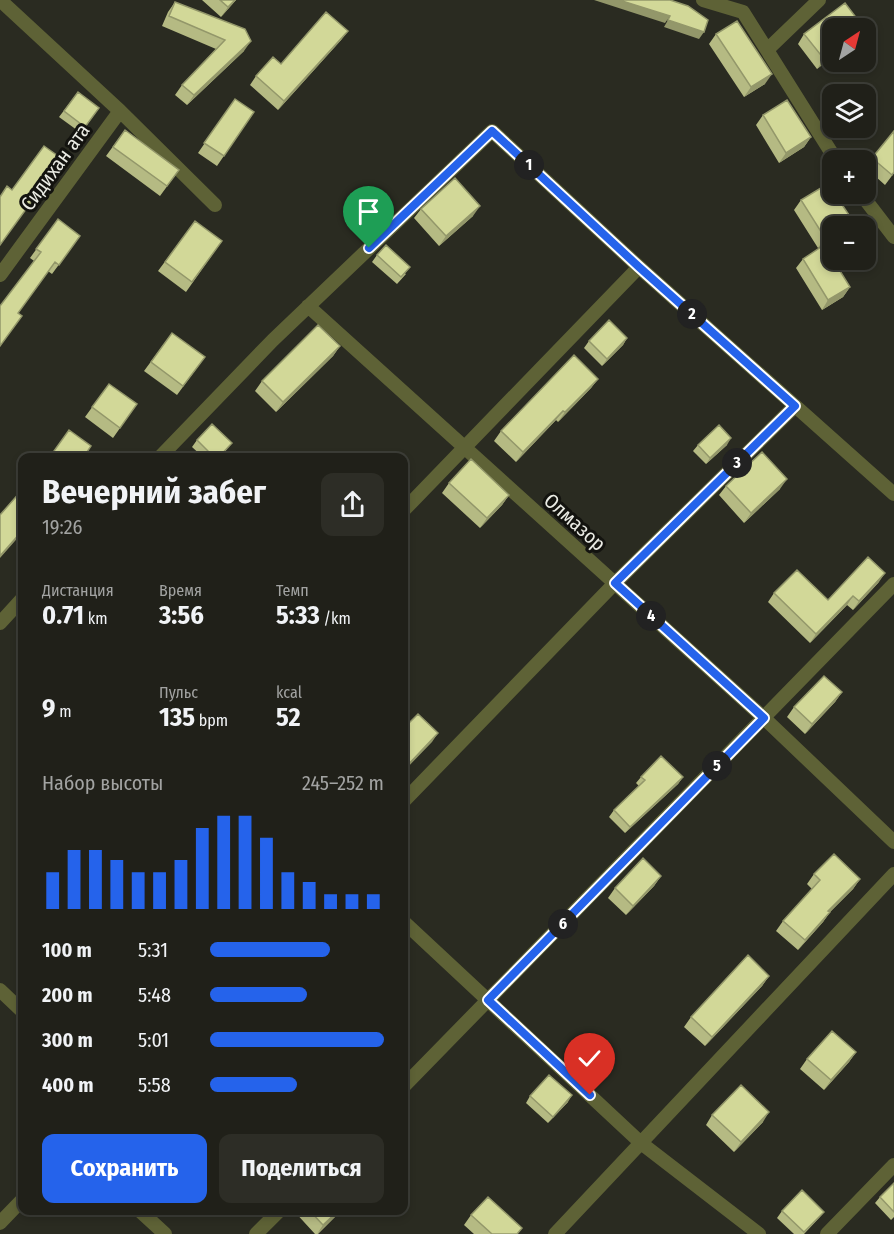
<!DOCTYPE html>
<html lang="ru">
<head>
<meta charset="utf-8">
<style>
  :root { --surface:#202019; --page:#2d2d26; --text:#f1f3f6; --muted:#a2a3a2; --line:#3d3e38; --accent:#2563eb }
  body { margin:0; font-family:"Fira Sans Condensed",sans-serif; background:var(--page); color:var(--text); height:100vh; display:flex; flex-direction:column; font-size:22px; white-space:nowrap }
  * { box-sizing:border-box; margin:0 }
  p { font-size:20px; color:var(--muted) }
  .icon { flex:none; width:33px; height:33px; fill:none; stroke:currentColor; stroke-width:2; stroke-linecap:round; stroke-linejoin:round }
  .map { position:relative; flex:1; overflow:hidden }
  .details { position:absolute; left:18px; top:453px; width:390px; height:762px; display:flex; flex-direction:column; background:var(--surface); border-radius:12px; box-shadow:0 3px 9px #0003,0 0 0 2px var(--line) }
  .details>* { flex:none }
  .needle { width:39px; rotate:36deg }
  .tools { position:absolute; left:822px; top:18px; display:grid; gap:12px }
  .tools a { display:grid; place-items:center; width:54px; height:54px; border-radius:12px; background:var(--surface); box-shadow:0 3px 9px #0003,0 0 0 2px var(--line); font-size:30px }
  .pin { position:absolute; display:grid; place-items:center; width:51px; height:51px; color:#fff; margin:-62px -26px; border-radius:50% 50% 50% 0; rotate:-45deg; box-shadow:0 0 6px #0007 }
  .pin .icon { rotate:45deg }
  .km { position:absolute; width:30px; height:30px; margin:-15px; border-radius:50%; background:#222; color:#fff; font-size:16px; line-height:30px; text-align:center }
  .round { display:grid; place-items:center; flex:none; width:63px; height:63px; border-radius:12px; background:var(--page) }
  .head { display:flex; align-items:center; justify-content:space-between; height:102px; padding:0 24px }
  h1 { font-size:33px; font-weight:700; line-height:45px }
  .figures { display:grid; grid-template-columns:repeat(3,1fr); gap:9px; height:102px; padding:6px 24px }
  .figures div { display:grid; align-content:center }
  .figures b { font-size:26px; font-weight:700 }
  .figures small { font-size:16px; font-weight:400 }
  .figures p { font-size:16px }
  .chart { height:168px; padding:12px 24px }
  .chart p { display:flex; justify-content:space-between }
  .chart svg { width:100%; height:108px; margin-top:6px; stroke:var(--accent); stroke-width:6 }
  .cta { display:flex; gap:12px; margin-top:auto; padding:12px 24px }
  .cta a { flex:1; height:69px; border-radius:12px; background:var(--accent); color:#fff; font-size:24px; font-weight:700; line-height:69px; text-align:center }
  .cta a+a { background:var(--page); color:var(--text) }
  ul { padding:0 24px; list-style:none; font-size:20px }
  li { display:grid; grid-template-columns:96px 72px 1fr; align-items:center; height:45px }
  li i { height:15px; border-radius:8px; background:var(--accent) }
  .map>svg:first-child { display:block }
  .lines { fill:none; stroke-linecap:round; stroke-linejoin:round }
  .minor { stroke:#5e6236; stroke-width:14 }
  .wall { fill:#b5ba83 }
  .shaded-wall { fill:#93976a }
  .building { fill:#d2d898; stroke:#93976a; stroke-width:1.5 }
  .route-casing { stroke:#fff; stroke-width:12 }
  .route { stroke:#2563eb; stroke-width:8 }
  .labels { text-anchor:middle; stroke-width:6; stroke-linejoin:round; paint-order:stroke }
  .street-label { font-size:20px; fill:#eaebe4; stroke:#13130f }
</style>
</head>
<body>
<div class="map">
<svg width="894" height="1234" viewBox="0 0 894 1234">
  <rect width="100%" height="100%" fill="#2a2b21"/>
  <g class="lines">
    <path class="minor" d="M0,0L120,111L215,205
      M703,0L743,12L836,160
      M767,50L819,0
      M861,194L894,237
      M0,275L120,111
      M308,306L764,718L894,842
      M159,458L273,340L492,131L639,267L894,494
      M404,510L639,267
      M0,623L22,599
      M404,801L615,583L795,406
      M404,922L641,1143L759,1234
      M0,990L22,1011
      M404,1086L894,584
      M139,1210L165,1234
      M0,1223L22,1200
      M256,1234L280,1210
      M555,1234L894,874
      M827,1234L894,1165"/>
  </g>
  <path class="wall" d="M202,0H236L221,17Z
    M175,2L244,51L187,105L175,95L182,85L216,49L162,26L168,12Z
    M716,34L765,84L744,97L709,44Z
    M804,34L832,57L817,69L798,44Z
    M342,39L278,110L250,85L256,76L281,64Z
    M78,92L99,108L81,133L59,117Z
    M235,99L254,112L217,166L198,153Z
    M763,115L811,137L804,147L779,163L756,125Z
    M125,130L179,170L160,196L106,156Z
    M872,158L894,173L885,185L866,168V167Z
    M65,161L33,205L12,190Z
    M801,200L832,226V239L818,248L794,210Z
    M421,209L473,216L439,246L414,218Z
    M58,219L80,236L52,274L30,258Z
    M195,221L222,241L186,292L158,271Z
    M377,255L406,274L397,284L372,262Z
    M803,259L850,287L843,297L822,310L796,268Z
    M172,333L205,357L177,395L144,371Z
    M627,338L623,345L602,366L584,348L589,341Z
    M340,346L333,356L276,412L255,391L262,381Z
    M598,379L591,388L558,422L556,420L516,462L494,441L501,431Z
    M109,384L137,404L113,438L85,417Z
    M197,440L227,449L219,458H204L192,447Z
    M698,445H727L706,464L693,451Z
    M449,483L509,495L502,505L480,528L442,493Z
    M726,486L780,489L744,523L719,495Z
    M879,582L853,610L847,605L810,643L768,602L774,593L828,600Z
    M842,692L835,702L805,734L787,717L794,707Z
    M641,777H683L678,784L625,833L609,817L614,810L639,786L636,783Z
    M814,874L860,879L853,889L830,912L823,922L798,950L776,931L783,921L812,889L807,884Z
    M661,876L654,886L626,915L608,898L615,888Z
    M769,976L762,986L705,1046L684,1027L691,1017Z
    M856,1052L849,1062L824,1090L800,1069L807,1059Z
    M530,1096L568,1102L548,1123L526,1103Z
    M712,1115L763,1122L734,1152L706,1125Z
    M894,1183V1217L891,1220L875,1203L880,1197Z
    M293,1210H342L318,1234H315Z
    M782,1211L824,1212L819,1218L804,1234H794L777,1218Z
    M471,1215L517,1234H474L464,1225Z"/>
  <path class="shaded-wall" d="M235,0H236L221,17L228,7Z
    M594,0H619L670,16L665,23Z
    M668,20L704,32L699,39L664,27Z
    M348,31L342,39L278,110L284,101Z
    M251,41L244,51L187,105L194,95Z
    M832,53V57L817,69L824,59Z
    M772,74L765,84L744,97L751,87Z
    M811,137L804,147L779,163L786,153Z
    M480,206L473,216L439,246L446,236Z
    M832,234V239L818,248L825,238Z
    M850,287L843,297L822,310L828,300Z
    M627,338L623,345L602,366L607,359Z
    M340,346L333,356L276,412L283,402Z
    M598,379L591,388L558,422L565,412Z
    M563,411L556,420L516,462L523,452Z
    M731,438L727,445L706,464L710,458Z
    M787,479L780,489L744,523L751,513Z
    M509,495L502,505L480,528L487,518Z
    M22,531V533L0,558V556Z
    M885,573L879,582L853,610L859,601Z
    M853,596L847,605L810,643L816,634Z
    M842,692L835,702L805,734L812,724Z
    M438,733L432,742L404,771V769Z
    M683,777L678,784L625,833L630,827Z
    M661,876L654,886L626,915L633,906Z
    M860,879L853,889L830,912L823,922L798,950L828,911Z
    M769,976L762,986L705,1046L712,1037Z
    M856,1052L849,1062L824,1090L831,1080Z
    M572,1095L568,1102L548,1123L553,1117Z
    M769,1112L763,1122L734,1152L741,1142Z
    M339,1210H342L317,1234L323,1225Z"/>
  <path class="building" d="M220,0H235L228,7Z
    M619,0H670L688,6L708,20L704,32L668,20L670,16Z
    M175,2L245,29L251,41L194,95L182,85L225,40L169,16Z
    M845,3L864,28H832V53L824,59L804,34Z
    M326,12L348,31L284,101L256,76L273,57L281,64Z
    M737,21L772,74L751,87L716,34Z
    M78,92L99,108L85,127L64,111Z
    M235,99L254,112L224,156L204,143Z
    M787,100L811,137L786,153L763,115Z
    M125,130L179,170L167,186L113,147Z
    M894,131V172L892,175L872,158Z
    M44,146L65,161L39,196L37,194L0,245V197L7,186L12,190Z
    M455,178L480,206L446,236L421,209Z
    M829,183L832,189V194H835L853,221L844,226H832V234L825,238L801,200Z
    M58,219L80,236L59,265L55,262L18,313L22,316L0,346V306L41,252L36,249Z
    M195,221L222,241L192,282L165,262Z
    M386,245L410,267L401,277L377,255Z
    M824,245L850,287L828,300L803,259Z
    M609,320L627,338L607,359L589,341Z
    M318,325L340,346L283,402L262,381Z
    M172,333L205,357L183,386L151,362Z
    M574,355L598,379L565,412L563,411L523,452L501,431Z
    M109,384L137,404L120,428L92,407Z
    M212,424L232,443L218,458H215L197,440Z
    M719,425L731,438L710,458L698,445Z
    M69,430L91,446L83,458H49Z
    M762,452L787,479L751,513L726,486Z
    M471,459L509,495L487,518L449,483Z
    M22,490V531L0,556V515Z
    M868,557L885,573L859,601L853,596L816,634L774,593L797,570L828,600Z
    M824,676L842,692L812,724L794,707Z
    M418,714L438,733L404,769V728Z
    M661,756L683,777L630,827L614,810L645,780L641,777Z
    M834,854L860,879L828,911L830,912L805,940L783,921L820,880L814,874Z
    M643,858L661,876L633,906L615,888Z
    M748,955L769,976L712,1037L691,1017Z
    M832,1031L856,1052L831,1080L807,1059Z
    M549,1075L572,1095L553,1117L530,1096Z
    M741,1085L769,1112L741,1142L712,1115Z
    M894,1183V1212L880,1197Z
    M802,1190L824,1212L804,1232L782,1211Z
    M488,1197L522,1228L517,1234H492L471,1215Z
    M309,1210H339L323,1225Z"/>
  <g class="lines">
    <g class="route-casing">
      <path id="route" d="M369,248L492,131L639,267L795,406L615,583L764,718L488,1000L590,1095"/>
    </g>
    <use href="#route" class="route"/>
  </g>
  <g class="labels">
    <g class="street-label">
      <text transform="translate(55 167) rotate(-54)" y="7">Сидихан ата</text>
      <text transform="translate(575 522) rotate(42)" y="7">Олмазор</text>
    </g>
  </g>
</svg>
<div class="tools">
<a><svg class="needle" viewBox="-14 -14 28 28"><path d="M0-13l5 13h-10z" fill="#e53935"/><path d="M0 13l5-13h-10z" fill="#a2a3a2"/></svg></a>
<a><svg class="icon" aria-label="layers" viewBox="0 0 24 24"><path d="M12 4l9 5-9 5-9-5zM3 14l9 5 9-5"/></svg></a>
<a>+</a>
<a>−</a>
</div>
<div class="pin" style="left:369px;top:248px;background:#1e9e55"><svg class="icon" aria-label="arrive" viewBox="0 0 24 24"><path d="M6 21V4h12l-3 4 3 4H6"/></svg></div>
<div class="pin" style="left:590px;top:1095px;background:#d93025"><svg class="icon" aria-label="check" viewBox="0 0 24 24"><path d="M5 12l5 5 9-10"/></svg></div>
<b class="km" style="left:529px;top:165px">1</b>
<b class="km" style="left:692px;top:314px">2</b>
<b class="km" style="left:737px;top:463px">3</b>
<b class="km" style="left:651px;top:616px">4</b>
<b class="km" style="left:717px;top:766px">5</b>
<b class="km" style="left:563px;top:924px">6</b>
<section class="details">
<div class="head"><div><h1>Вечерний забег</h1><p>19:26</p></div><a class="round"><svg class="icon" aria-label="share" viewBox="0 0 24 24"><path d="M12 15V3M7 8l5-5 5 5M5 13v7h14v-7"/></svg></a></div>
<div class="figures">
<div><p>Дистанция</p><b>0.71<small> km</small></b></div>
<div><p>Время</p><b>3:56</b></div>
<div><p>Темп</p><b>5:33<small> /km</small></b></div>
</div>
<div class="figures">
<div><b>9<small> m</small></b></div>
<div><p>Пульс</p><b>135<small> bpm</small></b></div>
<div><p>kcal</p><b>52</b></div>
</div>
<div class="chart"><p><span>Набор высоты</span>245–252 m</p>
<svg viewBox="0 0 160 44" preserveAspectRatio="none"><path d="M5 44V29M15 44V20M25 44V20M35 44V24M45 44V29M55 44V29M65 44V24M75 44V11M85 44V6M95 44V6M105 44V15M115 44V29M125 44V33M135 44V38M145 44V38M155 44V38"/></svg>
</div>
<ul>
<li><b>100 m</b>5:31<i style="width:69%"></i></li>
<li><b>200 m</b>5:48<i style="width:56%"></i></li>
<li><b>300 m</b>5:01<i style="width:100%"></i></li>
<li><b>400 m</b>5:58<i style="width:50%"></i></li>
</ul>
<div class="cta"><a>Сохранить</a><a>Поделиться</a></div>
</section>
</div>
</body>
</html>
